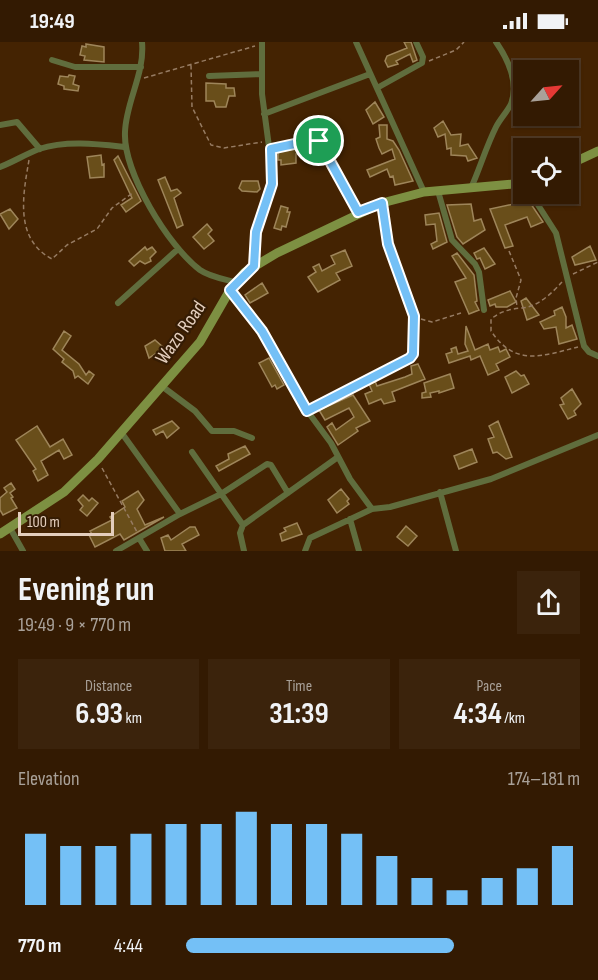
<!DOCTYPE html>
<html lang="en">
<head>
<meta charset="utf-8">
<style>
  :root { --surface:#331a02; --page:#3b230c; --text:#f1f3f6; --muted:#a9a199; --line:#4e3824; --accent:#74c0f6 }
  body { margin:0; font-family:"Sofia Sans Condensed",sans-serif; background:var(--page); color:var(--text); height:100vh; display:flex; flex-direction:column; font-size:22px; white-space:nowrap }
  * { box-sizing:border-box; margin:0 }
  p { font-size:20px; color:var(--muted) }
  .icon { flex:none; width:33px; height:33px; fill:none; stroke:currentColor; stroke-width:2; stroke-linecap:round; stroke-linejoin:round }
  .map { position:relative; height:509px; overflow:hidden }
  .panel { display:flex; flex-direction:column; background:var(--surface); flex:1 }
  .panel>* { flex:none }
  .needle { width:39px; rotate:63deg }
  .controls { position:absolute; left:513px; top:18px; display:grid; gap:12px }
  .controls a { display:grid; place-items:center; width:66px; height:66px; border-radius:0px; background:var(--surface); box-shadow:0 2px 4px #0004,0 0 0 2px var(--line); font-size:30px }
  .scale { position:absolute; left:18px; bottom:15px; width:96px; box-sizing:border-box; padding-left:6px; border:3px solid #e4cebd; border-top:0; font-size:16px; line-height:21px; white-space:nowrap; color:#e4cebd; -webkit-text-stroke:4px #351c04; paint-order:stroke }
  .pin { position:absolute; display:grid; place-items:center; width:51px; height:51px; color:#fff; margin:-26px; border:3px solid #fff; border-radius:50%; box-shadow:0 2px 6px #0007 }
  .round { display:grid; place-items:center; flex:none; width:63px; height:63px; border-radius:0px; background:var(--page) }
  .overview { display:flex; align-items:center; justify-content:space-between; height:102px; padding:0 18px }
  h1 { font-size:33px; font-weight:700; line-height:45px }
  .figures { display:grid; grid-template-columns:repeat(3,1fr); gap:9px; height:102px; padding:6px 18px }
  .figures div { display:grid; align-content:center; border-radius:0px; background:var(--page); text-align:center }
  .figures b { font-size:30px; font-weight:700 }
  .figures small { font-size:16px; font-weight:400 }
  .figures p { font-size:16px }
  .chart { height:168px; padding:12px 18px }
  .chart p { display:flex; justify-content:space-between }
  .chart svg { width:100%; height:108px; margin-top:6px; stroke:var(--accent); stroke-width:6 }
  ul { padding:0 18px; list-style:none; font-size:20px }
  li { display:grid; grid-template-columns:96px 72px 1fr; align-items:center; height:45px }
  li i { height:15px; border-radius:8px; background:var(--accent) }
  .status { display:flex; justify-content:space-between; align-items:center; height:42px; padding:0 30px; background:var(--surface); direction:ltr }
  .status svg { height:16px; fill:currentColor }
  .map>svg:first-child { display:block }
  .building { fill:#694e1a; stroke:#9e855a; stroke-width:1.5 }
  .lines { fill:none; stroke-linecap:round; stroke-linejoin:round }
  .path { stroke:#967b62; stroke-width:1.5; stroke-dasharray:4.5 3; stroke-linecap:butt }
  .street { stroke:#606d3d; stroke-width:6 }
  .secondary { stroke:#7d9042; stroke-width:9 }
  .route-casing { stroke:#fff; stroke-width:12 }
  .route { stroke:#74c0f6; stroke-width:8 }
  .labels { text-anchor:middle; stroke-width:4.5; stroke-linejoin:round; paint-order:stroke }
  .street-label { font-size:20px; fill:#e4cebd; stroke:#351c04 }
</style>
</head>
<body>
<div class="status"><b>19:49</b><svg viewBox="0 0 49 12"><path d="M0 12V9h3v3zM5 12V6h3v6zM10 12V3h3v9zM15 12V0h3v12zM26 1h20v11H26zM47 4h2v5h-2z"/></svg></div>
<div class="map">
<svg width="598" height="509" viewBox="0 0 598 509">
  <rect width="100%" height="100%" fill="#442302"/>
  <path class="building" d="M404,0H411L417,18L413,20L410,12L396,19L398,22L388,25L385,19L387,14L407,6Z
    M86,2L104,5V20L84,18L85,14L80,13L82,4L86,5Z
    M69,33L75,34L73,42L79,44L78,49L64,47V44L58,42L60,34L68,35Z
    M206,41L226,42V46H234L235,54H229L226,65H216L214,59H206Z
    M375,60L384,75L373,82L366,68Z
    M443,79L451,93L461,92L460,104L468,102L477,116L468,119L466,114L451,113V106L447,107L445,92L438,95L434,86Z
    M379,83H387V97L393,99L399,108L413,139L395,143L393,134L390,135L387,127L370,135L367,128L395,117L392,107L382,112L379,106L376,97L380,95Z
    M318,102L319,108L296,112V121L281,123V118H278V108L303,107V105Z
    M101,113L102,123L104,122V135L90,136L87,115Z
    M118,114L141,159L126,170L121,163L132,156L114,118Z
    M165,135L171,149L177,147L181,151L174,156L183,183L177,186L158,138Z
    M242,139H258L260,147L257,150L242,149L239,146Z
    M527,156L543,180L531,185L527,175L505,183L513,204L505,206L490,167L514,162L513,158L518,157L519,160Z
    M471,162L474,179L481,177L485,188L463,202L457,195L447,163Z
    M281,164L288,166L287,170H290L286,185L282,184L281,188L274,186Z
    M10,167L18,177L9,187L0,172Z
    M439,171L447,200L433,207L431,202L437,199L435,182L426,183L425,173Z
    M207,182L212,188L208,192L214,199L204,207L193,195Z
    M590,204L596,218L575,223L572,215Z
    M145,205L147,208L152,205L156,210L150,216L151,219L145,222L140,219L134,224L129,219Z
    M484,206L495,222L485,227L480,216L477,217L474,211Z
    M345,208L352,224L336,231L340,238L318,250L308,235L316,230L313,225L319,222L322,229L335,222L331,214Z
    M457,211L474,233L477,259L475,260L479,268L469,272L455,240L466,236L452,214Z
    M262,241L268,251L250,261L245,253Z
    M510,249L516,260L507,265H496L495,262L490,264L488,258Z
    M526,256L539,273L527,278L521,259Z
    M562,265L566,275V286L572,283L577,297L559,302L556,285L544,287L540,280L555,273L554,269Z
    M466,284L475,308L488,302L490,308L498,305L500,310L506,307L510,315L496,322L499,328L488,333L480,314L471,318L470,314L449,321L446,312L452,310L451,307L456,305L458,312L468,309L465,302Z
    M64,289L71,294L62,308L79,322L86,333L89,329L94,333L88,342L78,334L75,336L73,329L62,320L64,317L53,307Z
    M155,298L164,306L149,316L145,304Z
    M269,316L284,343L277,347L275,343L272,345L259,321Z
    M418,322L425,337L392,350L395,359L384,362L381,357L369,362L365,352L372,349L369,342L375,339L377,344L405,335L412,332L411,324Z
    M516,329L521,334L524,333L529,342L512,351L505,335Z
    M450,332L454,346L439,351V349L430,351L431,355L422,356V351L426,350L424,341Z
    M572,347L581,362L574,369L576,373L568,377L560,363L564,362L561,356Z
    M353,353L370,379L356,386L358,389L338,403L327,385L332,381L336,388L354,375L349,366L325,378L319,368Z
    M172,379L179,386L167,396L163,389L156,393L153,388Z
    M498,379L512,415L506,417L497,410L493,411L488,397L494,395L489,384Z
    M37,384L50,405L63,397L72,413L64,417L59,408L41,419L48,433L38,439L33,429L36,427L16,398Z
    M245,404L250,412L219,429L216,424L229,417L228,412Z
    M472,407L477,420L459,427L454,414Z
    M11,441L15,447L10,451L13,455L11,456L17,466L3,473L0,468V456L7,450L4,446Z
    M341,447L349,457L347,459L349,462L337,471L328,458Z
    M138,449L144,458L137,467L145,483L164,475L124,498L120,492L95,505L89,493L92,492L90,489L112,478L110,475L125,465L122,459Z
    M83,453L89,459L92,456L98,461L87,474L80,468L83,464L78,458Z
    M297,481L302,492L282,499L280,492L286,489L284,486Z
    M406,484L417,494L408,504L397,495Z
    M190,485H195L199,493L182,502L186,509H165L161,496L168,493L171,498Z"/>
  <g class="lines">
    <path class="path" d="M429,19L456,8L464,0
      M191,23L192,65L211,103L224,106L262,100
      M144,36L255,4
      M274,106L313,98L320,100L355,166
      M29,118C23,153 14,197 52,217L67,203L97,187L112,166L134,150
      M509,209L521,238L516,256L517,265
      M573,232L598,220
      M562,240C553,250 538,265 522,266C510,267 501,269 491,277V289C515,325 542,314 578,305
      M421,277L432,280L461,271
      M102,426L137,490"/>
    <path class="street" d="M142,0C145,32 126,59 125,90C123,130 168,204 200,228C210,235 224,237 235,240
      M356,0L424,150
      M52,18L75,25H141
      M209,34L261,32
      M377,46L422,21L423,15L416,0
      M264,72L370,32
      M0,83L17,80L40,107
      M0,125C13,120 26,112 39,107C66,98 98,102 125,105
      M471,146C480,126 486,105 496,85C500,77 507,70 511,62C519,41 508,17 496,0
      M438,149L452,198L475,222L479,230L484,268
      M531,152L556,191L584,304L589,310L598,314
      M254,224L256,190L273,135L262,52V0
      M230,248L262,289L297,355L331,401L350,437L372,467L390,465L491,437L598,393
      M118,261L178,207
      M163,345L195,369L212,389H234L252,396
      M307,369L413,312L414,274L388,202L382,161
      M121,390L180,472L221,452L267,422L271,423L288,451
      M192,410L243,483
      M440,450L456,509
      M350,477L359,509
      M10,486L23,509
      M139,496L147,509
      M116,509L180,472
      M244,509L240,491L243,483L338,415
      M305,509L310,496L372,467"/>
    <path class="secondary" d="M568,123L598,109
      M0,492L64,450L98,417L200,300L230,248L245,230L277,211L382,161L424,150L524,141"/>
  </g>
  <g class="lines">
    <g class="route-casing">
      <path id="route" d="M313,98L320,101L358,170L382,161L388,202L414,274L413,312L410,316L307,369L262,289L230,248L254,224L256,190L272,142L271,107Z"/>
    </g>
    <use href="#route" class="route"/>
  </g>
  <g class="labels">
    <g class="street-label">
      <text transform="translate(180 290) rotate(-55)" y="7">Wazo Road</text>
    </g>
  </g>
</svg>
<div class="controls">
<a><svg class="needle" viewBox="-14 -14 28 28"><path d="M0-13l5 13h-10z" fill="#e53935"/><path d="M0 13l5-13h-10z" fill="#a9a199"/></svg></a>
<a><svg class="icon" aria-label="locate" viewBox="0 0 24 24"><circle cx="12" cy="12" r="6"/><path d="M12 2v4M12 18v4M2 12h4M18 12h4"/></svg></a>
</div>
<div class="scale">100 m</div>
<div class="pin" style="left:319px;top:99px;background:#1e9e55"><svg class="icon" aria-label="arrive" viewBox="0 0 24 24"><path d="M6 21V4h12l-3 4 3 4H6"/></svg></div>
</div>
<section class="panel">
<div class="overview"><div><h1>Evening run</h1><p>19:49 · 9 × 770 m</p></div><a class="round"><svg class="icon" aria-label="share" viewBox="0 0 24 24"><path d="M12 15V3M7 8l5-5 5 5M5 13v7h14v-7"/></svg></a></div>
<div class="figures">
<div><p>Distance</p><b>6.93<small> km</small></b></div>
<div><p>Time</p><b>31:39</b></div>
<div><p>Pace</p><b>4:34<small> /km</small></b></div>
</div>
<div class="chart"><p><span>Elevation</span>174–181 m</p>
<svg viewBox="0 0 160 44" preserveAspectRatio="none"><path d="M5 44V15M15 44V20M25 44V20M35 44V15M45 44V11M55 44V11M65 44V6M75 44V11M85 44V11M95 44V15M105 44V24M115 44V33M125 44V38M135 44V33M145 44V29M155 44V20"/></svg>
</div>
<ul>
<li><b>770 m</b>4:44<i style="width:68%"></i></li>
</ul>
</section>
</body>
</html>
